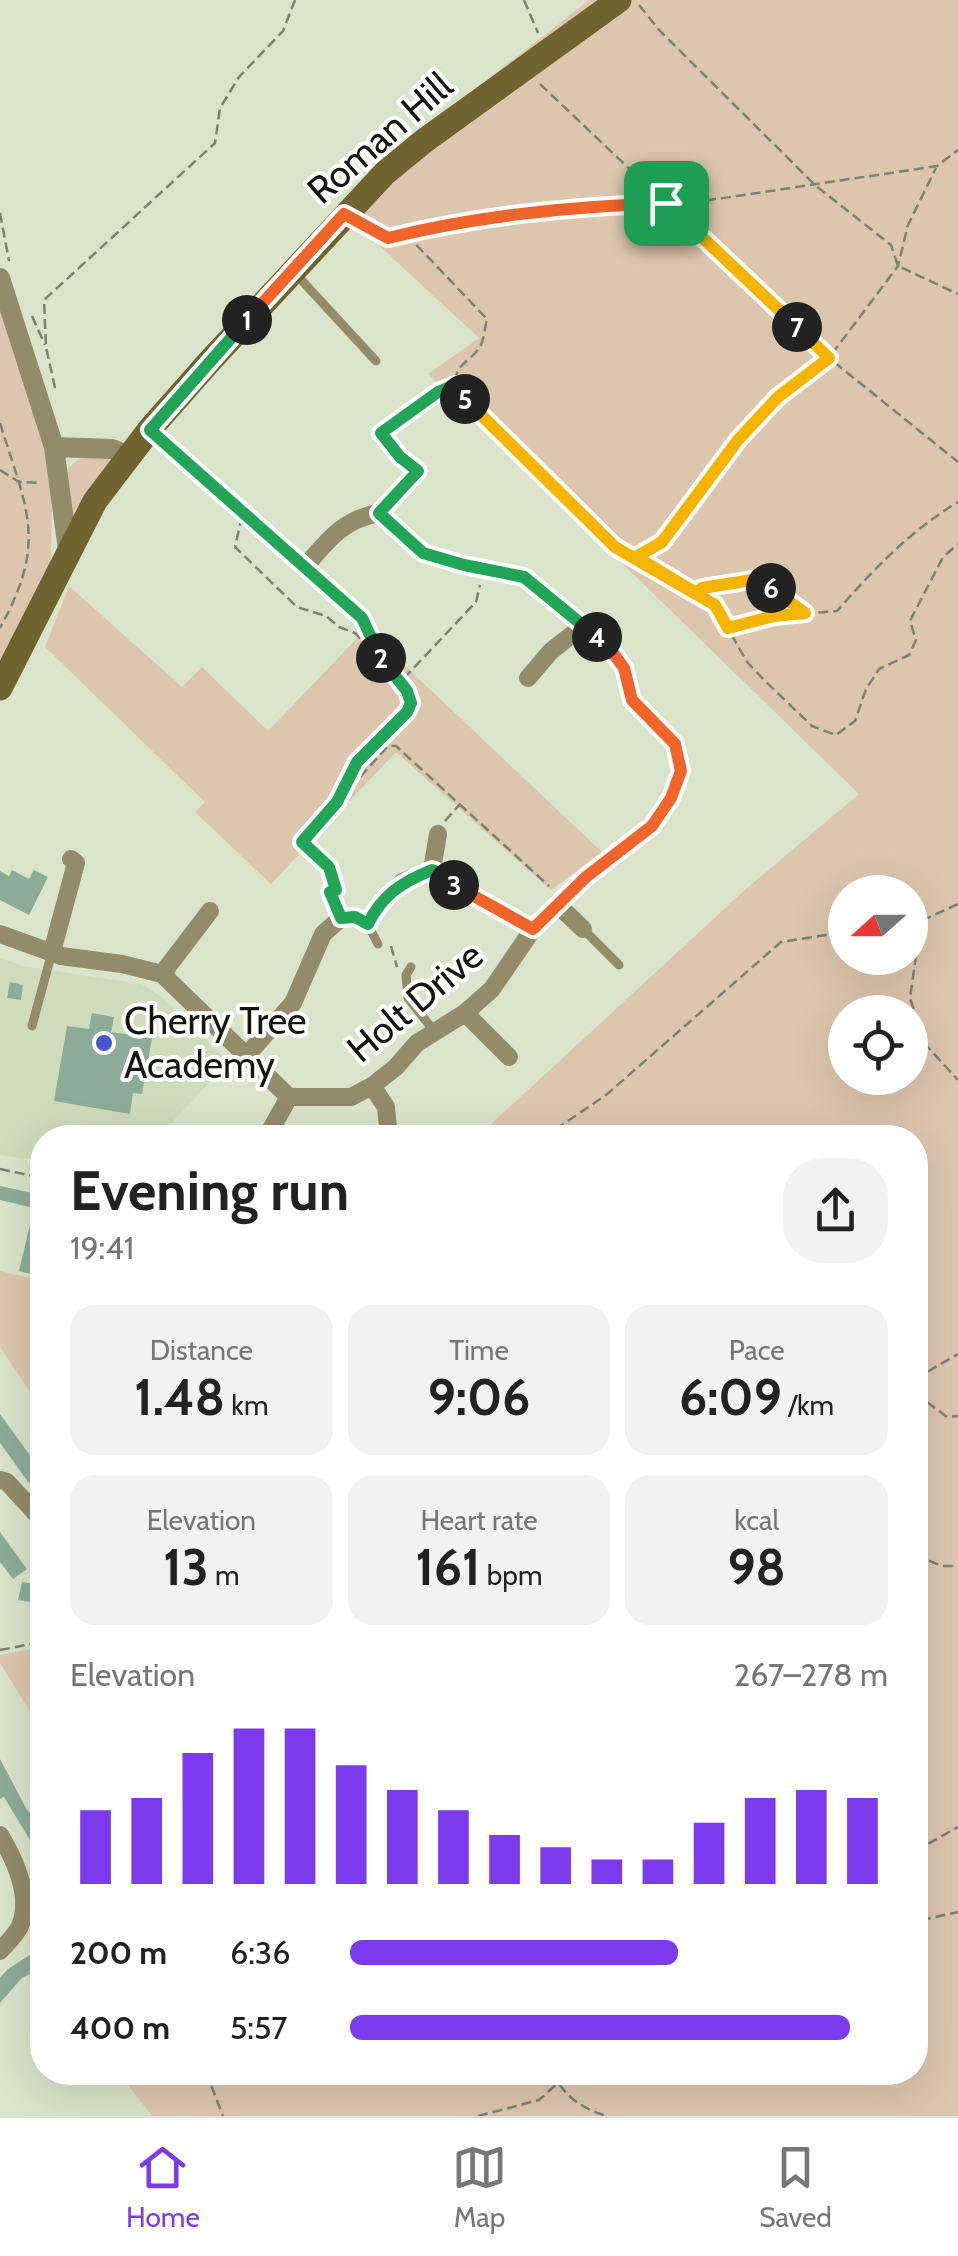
<!DOCTYPE html>
<html lang="en">
<head>
<meta charset="utf-8">
<style>
  :root { --surface:#fff; --page:#f2f2f2; --text:#222; --muted:#767676; --line:#e0e0e0; --accent:#7c3aed }
  body { margin:0; font-family:Cabin,sans-serif; background:var(--page); color:var(--text); height:100vh; display:flex; flex-direction:column; font-size:38px; white-space:nowrap }
  * { box-sizing:border-box; margin:0 }
  p { font-size:32px; color:var(--muted) }
  .icon { flex:none; width:55px; height:55px; fill:none; stroke:currentColor; stroke-width:2; stroke-linecap:round; stroke-linejoin:round }
  .map { position:relative; flex:1; overflow:hidden }
  .side { position:absolute; left:30px; top:1125px; width:898px; height:960px; display:flex; flex-direction:column; background:var(--surface); border-radius:40px; box-shadow:0 10px 40px #0002 }
  .side>* { flex:none }
  .needle { width:65px; rotate:249deg }
  .buttons { position:absolute; left:828px; top:875px; display:grid; gap:20px }
  .buttons a { display:grid; place-items:center; width:100px; height:100px; border-radius:50%; background:var(--surface); box-shadow:0 10px 40px #0002; font-size:50px }
  .pin { position:absolute; display:grid; place-items:center; width:85px; height:85px; color:#fff; margin:-42px; border-radius:20px; box-shadow:0 5px 15px #0006 }
  .km { position:absolute; width:50px; height:50px; margin:-25px; border-radius:50%; background:#222; color:#fff; font-size:28px; line-height:50px; text-align:center }
  .round { display:grid; place-items:center; flex:none; width:105px; height:105px; border-radius:40px; background:var(--page) }
  .head { display:flex; align-items:center; justify-content:space-between; height:170px; padding:0 40px }
  h1 { font-size:55px; font-weight:800; line-height:75px }
  .stats { display:grid; grid-template-columns:repeat(3,1fr); gap:15px; height:170px; padding:10px 40px }
  .stats div { display:grid; align-content:center; border-radius:25px; background:var(--page); text-align:center }
  .stats b { font-size:50px; font-weight:800 }
  .stats small { font-size:28px; font-weight:400 }
  .stats p { font-size:28px }
  .chart { height:280px; padding:20px 40px }
  .chart p { display:flex; justify-content:space-between }
  .chart svg { width:100%; height:180px; margin-top:10px; stroke:var(--accent); stroke-width:6 }
  ul { padding:0 40px; list-style:none; font-size:32px }
  li { display:grid; grid-template-columns:160px 120px 1fr; align-items:center; height:75px }
  li i { height:25px; border-radius:12px; background:var(--accent) }
  .dock { display:flex; justify-content:space-around; align-items:center; height:140px; border-top:2px solid var(--line); background:var(--surface); font-size:28px; color:var(--muted) }
  .dock a { display:grid; justify-items:center; gap:5px }
  .dock .active { color:var(--accent) }
  .map>svg:first-child { display:block }
  .built { fill:#cedcbb }
  .green { fill:#ddc6ae; fill-rule:evenodd }
  .building { fill:#8dac97 }
  .lines { fill:none; stroke-linecap:round; stroke-linejoin:round }
  .path { stroke:#7a8270; stroke-width:2.5; stroke-dasharray:10 5; stroke-linecap:butt }
  .service { stroke:#938c6b; stroke-width:9 }
  .minor { stroke:#938c6b; stroke-width:18 }
  .tertiary { stroke:#938c6b; stroke-width:20 }
  .secondary { stroke:#6f6330; stroke-width:25 }
  .split-1-casing { stroke:#fff; stroke-width:20 }
  .split-2-casing { stroke:#fff; stroke-width:20 }
  .split-3-casing { stroke:#fff; stroke-width:20 }
  .split-4-casing { stroke:#fff; stroke-width:20 }
  .split-5-casing { stroke:#fff; stroke-width:20 }
  .split-6-casing { stroke:#fff; stroke-width:20 }
  .split-7-casing { stroke:#fff; stroke-width:20 }
  .split-8-casing { stroke:#fff; stroke-width:20 }
  .split-1 { stroke:#f0652b; stroke-width:12 }
  .split-2 { stroke:#22a559; stroke-width:12 }
  .split-3 { stroke:#22a559; stroke-width:12 }
  .split-4 { stroke:#f0652b; stroke-width:12 }
  .split-5 { stroke:#22a559; stroke-width:12 }
  .split-6 { stroke:#f5b400; stroke-width:12 }
  .split-7 { stroke:#f5b400; stroke-width:12 }
  .split-8 { stroke:#f5b400; stroke-width:12 }
  .poi-dot { fill:#4657cc; stroke:#fff; stroke-width:4 }
  .labels { text-anchor:middle; stroke-width:8; stroke-linejoin:round; paint-order:stroke }
  .street-label { font-size:38px; fill:#12160d; stroke:#fff }
  .poi-label { font-size:38px; fill:#12160d; stroke:#fff; text-anchor:start }
</style>
</head>
<body>
<div class="map">
<svg width="958" height="2116" viewBox="0 0 958 2116">
  <rect width="100%" height="100%" fill="#d9e4ca"/>
  <path class="built" d="M0,958L23,966L141,984L162,997L229,1062L158,1137L42,1138V1161L0,1155Z"/>
  <path class="green" d="M589,0H958V2116H152L119,2073L915,2072V1138L477,1137L747,888L859,794L428,374L479,338L358,226L344,201L402,147ZM845,892H910V958H845ZM845,1012H910V1078H845Z
    M0,278L46,414L52,504L51,564L0,661Z
    M81,457L114,459L72,527L66,470Z
    M69,586L182,687L202,667L268,731L366,629L602,852L551,890L396,752L271,884L195,812L205,802L45,647Z
    M0,1271L42,1281V1410L0,1347Z
    M42,1647V1731L0,1663V1655Z"/>
  <path class="building" d="M12,870L29,879L34,870L48,877L29,915L0,900V871L9,876Z
    M10,982L23,985L21,1000L7,998Z
    M92,1013L114,1017L111,1032L152,1038L142,1094L133,1093L130,1114L54,1101L67,1026L89,1029Z
    M0,1186L42,1195V1277L19,1271L34,1208L0,1200Z
    M0,1414L42,1472V1501L0,1443Z
    M0,1532L27,1569L13,1579L0,1562Z
    M22,1582L42,1585V1604L18,1600Z
    M0,1759L26,1808L42,1829V1860L4,1797L0,1799Z
    M42,1947V1968L22,1978L0,2003V1978L8,1969Z"/>
  <g class="lines">
    <path class="path" d="M524,0L538,33
      M639,5L660,31L816,186L891,245L898,266L958,294
      M540,84L829,358L958,462
      M0,213L9,261
      M367,227L388,238L453,222L562,207L690,203L937,166L958,150
      M406,234L487,319C485,327 484,338 481,345C471,364 445,366 461,394L615,547L715,605L747,662L765,681L812,726L836,735L855,721L866,689L879,669L909,655L916,640L910,621L943,557L958,544
      M32,316L45,345
      M55,388L46,347L44,300L215,143L220,108L239,77L283,31L295,0
      M0,423C27,511 48,541 0,628
      M166,444L290,556
      M406,461L381,433L439,392L455,385
      M0,470L19,482L40,483
      M242,516L235,547L297,607L326,616L339,627L355,633L379,657
      M636,557L662,542L738,441L778,397L829,358L898,266L908,225L936,168
      M319,581L362,619L382,660L407,691L411,703L407,713L357,762L337,802
      M697,592L702,588C754,579 760,575 802,611
      M730,628L774,616L837,611C874,569 910,531 958,502
      M392,669L400,678L407,675L476,602L480,585
      M340,799L388,746H396L549,886
      M445,821L460,804
      M334,876L329,867L302,841L335,805
      M958,904L921,921L910,998L925,1044L958,1080
      M374,911L389,894
      M391,946L397,967
      M543,1138L606,1095L781,942L845,932
      M0,1169L42,1178
      M915,1379L958,1354
      M915,1393L947,1417L958,1416
      M915,1555L942,1566H958
      M0,1650L42,1642
      M915,1851L958,1827
      M915,1936L926,1919L958,1912
      M206,2072L223,2116
      M551,2072C566,2097 580,2108 607,2116
      M478,2116L539,2100L570,2072"/>
    <path class="service" d="M294,272L376,361
      M368,925L378,944
      M583,929L619,965
      M411,967L406,975L408,998L434,1031
      M32,1026L52,952"/>
    <path class="minor" d="M379,513L419,471
      M528,678L551,651L583,626
      M432,870L438,834
      M402,882L432,870L444,875L456,887L533,929
      M557,904L583,929
      M341,918L355,917L368,924
      M0,934L61,956L122,964L162,974L289,1097H351L372,1086L396,1067L417,1043L465,1013L492,989L533,929L557,904L586,877L652,826L671,798L681,771L675,744L632,700L624,668L608,646L524,577L463,565L423,553L379,513C343,519 327,541 304,568
      M52,952L76,863L71,859
      M162,974L210,911
      M465,1013L509,1057
      M247,1055L293,1003L323,934L341,918L330,892
      M372,1086L386,1107L389,1138
      M266,1138L289,1097
      M0,1480L7,1482L42,1520
      M0,1835C15,1860 32,1897 20,1926C16,1935 6,1944 0,1951"/>
    <path class="tertiary" d="M0,278L54,447L68,550
      M54,447L112,449L130,456"/>
    <path class="secondary" d="M0,688L95,501L150,429L209,362L385,173L424,141L619,0"/>
  </g>
  <g class="lines">
    <g class="split-1-casing">
      <path id="split-1" d="M247,320L344,214L388,238C480,215 571,207 666,203"/>
    </g>
    <g class="split-2-casing">
      <path id="split-2" d="M247,320L150,430L362,618L381,658"/>
    </g>
    <g class="split-3-casing">
      <path id="split-3" d="M381,658L407,691L411,703L407,712L357,762L337,802L302,842L329,867L336,890L330,892L341,918L355,917L368,924C382,895 402,882 432,870L444,875L454,885"/>
    </g>
    <g class="split-4-casing">
      <path id="split-4" d="M454,885L533,929L586,877L652,826L671,798L681,771L675,744L632,700L624,668L608,646L597,637"/>
    </g>
    <g class="split-5-casing">
      <path id="split-5" d="M465,399L455,385L438,392L381,433L400,457L418,471L379,513L423,553L464,565L524,577L597,637"/>
    </g>
    <g class="split-6-casing">
      <path id="split-6" d="M465,399L615,547L715,605L728,628L774,616L805,613L771,588"/>
    </g>
    <g class="split-7-casing">
      <path id="split-7" d="M771,588L752,580L702,588L696,593L636,557L662,542L738,440L778,397L829,358L797,327"/>
    </g>
    <g class="split-8-casing">
      <path id="split-8" d="M666,203L797,327"/>
    </g>
    <use href="#split-1" class="split-1"/>
    <use href="#split-2" class="split-2"/>
    <use href="#split-3" class="split-3"/>
    <use href="#split-4" class="split-4"/>
    <use href="#split-5" class="split-5"/>
    <use href="#split-6" class="split-6"/>
    <use href="#split-7" class="split-7"/>
    <use href="#split-8" class="split-8"/>
  </g>
  <circle class="poi-dot" cx="104" cy="1043" r="10"/>
  <g class="labels">
    <g class="street-label">
      <text transform="translate(380 138) rotate(-41)" y="13">Roman Hill</text>
      <text transform="translate(415 1002) rotate(-40)" y="13">Holt Drive</text>
    </g>
    <g class="poi-label">
      <text x="124" y="1034">Cherry Tree<tspan x="124" dy="44">Academy</tspan></text>
    </g>
  </g>
</svg>
<div class="buttons">
<a><svg class="needle" viewBox="-14 -14 28 28"><path d="M0-13l5 13h-10z" fill="#e53935"/><path d="M0 13l5-13h-10z" fill="#767676"/></svg></a>
<a><svg class="icon" aria-label="locate" viewBox="0 0 24 24"><circle cx="12" cy="12" r="6"/><path d="M12 2v4M12 18v4M2 12h4M18 12h4"/></svg></a>
</div>
<div class="pin" style="left:666px;top:203px;background:#1e9e55"><svg class="icon" aria-label="arrive" viewBox="0 0 24 24"><path d="M6 21V4h12l-3 4 3 4H6"/></svg></div>
<b class="km" style="left:247px;top:320px">1</b>
<b class="km" style="left:381px;top:658px">2</b>
<b class="km" style="left:454px;top:885px">3</b>
<b class="km" style="left:597px;top:637px">4</b>
<b class="km" style="left:465px;top:399px">5</b>
<b class="km" style="left:771px;top:588px">6</b>
<b class="km" style="left:797px;top:327px">7</b>
<section class="side">
<div class="head"><div><h1>Evening run</h1><p>19:41</p></div><a class="round"><svg class="icon" aria-label="share" viewBox="0 0 24 24"><path d="M12 15V3M7 8l5-5 5 5M5 13v7h14v-7"/></svg></a></div>
<div class="stats">
<div><p>Distance</p><b>1.48<small> km</small></b></div>
<div><p>Time</p><b>9:06</b></div>
<div><p>Pace</p><b>6:09<small> /km</small></b></div>
</div>
<div class="stats">
<div><p>Elevation</p><b>13<small> m</small></b></div>
<div><p>Heart rate</p><b>161<small> bpm</small></b></div>
<div><p>kcal</p><b>98</b></div>
</div>
<div class="chart"><p><span>Elevation</span>267–278 m</p>
<svg viewBox="0 0 160 44" preserveAspectRatio="none"><path d="M5 44V26M15 44V23M25 44V12M35 44V6M45 44V6M55 44V15M65 44V21M75 44V26M85 44V32M95 44V35M105 44V38M115 44V38M125 44V29M135 44V23M145 44V21M155 44V23"/></svg>
</div>
<ul>
<li><b>200 m</b>6:36<i style="width:61%"></i></li>
<li><b>400 m</b>5:57<i style="width:93%"></i></li>
</ul>
</section>
</div>
<nav class="dock">
<a class="active"><svg class="icon" aria-label="home" viewBox="0 0 24 24"><path d="M3 11l9-7 9 7M6 9v11h12V9"/></svg>Home</a>
<a><svg class="icon" aria-label="map" viewBox="0 0 24 24"><path d="M3 6l6-2 6 2 6-2v14l-6 2-6-2-6 2zM9 4v14M15 6v14"/></svg>Map</a>
<a><svg class="icon" aria-label="saved" viewBox="0 0 24 24"><path d="M7 4h10v16l-5-4-5 4z"/></svg>Saved</a>
</nav>
</body>
</html>
